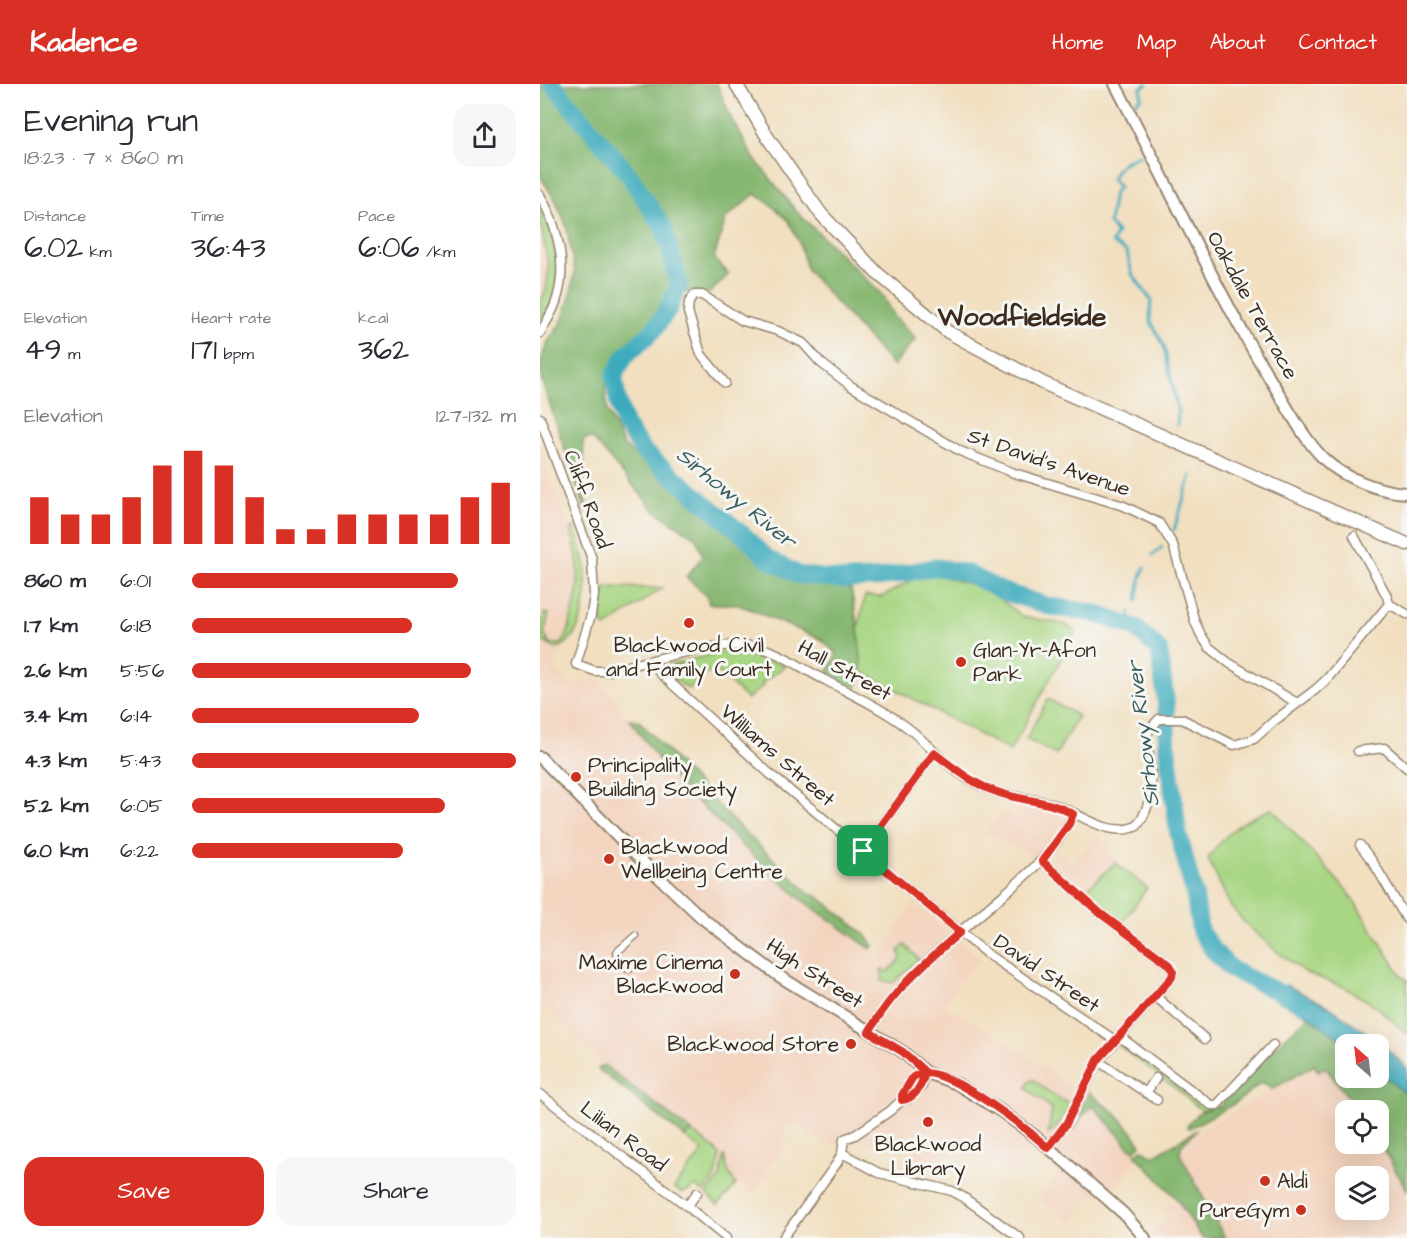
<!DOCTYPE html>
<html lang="en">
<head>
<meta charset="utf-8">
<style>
  :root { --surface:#fff; --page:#f7f7f7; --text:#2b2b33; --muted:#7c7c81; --accent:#d93025 }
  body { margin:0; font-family:"Architects Daughter",sans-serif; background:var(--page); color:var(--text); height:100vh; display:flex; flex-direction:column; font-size:22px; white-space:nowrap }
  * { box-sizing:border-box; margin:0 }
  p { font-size:20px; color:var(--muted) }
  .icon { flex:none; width:33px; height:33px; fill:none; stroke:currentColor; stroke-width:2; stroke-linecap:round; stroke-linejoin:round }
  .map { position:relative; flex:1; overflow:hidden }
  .side { display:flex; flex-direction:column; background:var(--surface); width:540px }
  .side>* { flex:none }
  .needle { width:39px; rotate:332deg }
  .controls { position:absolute; left:795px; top:950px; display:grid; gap:12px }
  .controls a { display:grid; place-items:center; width:54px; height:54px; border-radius:12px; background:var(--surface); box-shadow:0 6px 24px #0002; font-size:30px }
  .pin { position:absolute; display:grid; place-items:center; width:51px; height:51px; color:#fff; margin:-26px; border-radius:12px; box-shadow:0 3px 9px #0006 }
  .round { display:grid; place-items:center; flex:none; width:63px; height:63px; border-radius:18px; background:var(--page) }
  .head { display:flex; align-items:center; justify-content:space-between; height:102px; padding:0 24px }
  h1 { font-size:33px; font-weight:600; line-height:45px }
  .metrics { display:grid; grid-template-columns:repeat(3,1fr); gap:9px; height:102px; padding:6px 24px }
  .metrics div { display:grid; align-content:center }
  .metrics b { font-size:30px; font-weight:600 }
  .metrics small { font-size:16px; font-weight:400 }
  .metrics p { font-size:16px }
  .chart { height:168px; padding:12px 24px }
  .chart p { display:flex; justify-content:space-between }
  .chart svg { width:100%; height:108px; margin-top:6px; stroke:var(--accent); stroke-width:6 }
  .primary-button { display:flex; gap:12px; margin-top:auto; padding:12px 24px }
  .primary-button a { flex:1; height:69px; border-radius:18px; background:var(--accent); color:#fff; font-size:24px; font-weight:600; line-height:69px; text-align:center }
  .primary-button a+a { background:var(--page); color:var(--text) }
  ul { padding:0 24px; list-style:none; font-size:20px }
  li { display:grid; grid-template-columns:96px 72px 1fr; align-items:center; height:45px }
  li i { height:15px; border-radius:8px; background:var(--accent) }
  header { display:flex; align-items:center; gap:36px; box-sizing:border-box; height:84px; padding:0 30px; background:var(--accent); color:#fff }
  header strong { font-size:28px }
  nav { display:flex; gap:33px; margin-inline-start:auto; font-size:21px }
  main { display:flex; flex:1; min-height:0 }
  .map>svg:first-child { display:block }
  .built { fill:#f3d4bf; fill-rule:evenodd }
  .green { fill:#a8d683; stroke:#728050; stroke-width:1.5 }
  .forest { fill:#86b771; stroke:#607048; stroke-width:1.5 }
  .water { fill:#3eabbd; stroke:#3c6a6e; stroke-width:1.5 }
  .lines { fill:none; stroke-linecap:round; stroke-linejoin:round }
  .stream { stroke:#3eabbd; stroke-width:3 }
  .river { stroke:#3eabbd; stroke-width:18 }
  .pedestrian-casing { stroke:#96846f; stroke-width:9 }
  .minor-casing { stroke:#96846f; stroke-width:11 }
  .tertiary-casing { stroke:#96846f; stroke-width:14 }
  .secondary-casing { stroke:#96846f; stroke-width:14 }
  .primary-casing { stroke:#96846f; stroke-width:15 }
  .pedestrian { stroke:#fff; stroke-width:6 }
  .minor { stroke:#fff; stroke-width:8 }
  .tertiary { stroke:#fff; stroke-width:10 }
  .secondary { stroke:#fff; stroke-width:10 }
  .primary { stroke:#fff; stroke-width:12 }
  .route-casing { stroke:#fff; stroke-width:12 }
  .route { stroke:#d93025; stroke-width:8 }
  .poi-dot { fill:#c8321e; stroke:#f6f6f2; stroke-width:2 }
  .labels { text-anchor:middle; stroke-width:6; stroke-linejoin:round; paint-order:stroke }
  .street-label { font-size:21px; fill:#3b2a1e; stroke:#f6f6f2 }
  .poi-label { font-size:21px; fill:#3b2a1e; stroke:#f6f6f2; text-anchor:start }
  .water-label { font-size:22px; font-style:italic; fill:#3c5e5e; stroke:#f6f6f2 }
  .district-label { font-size:27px; font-weight:bold; fill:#3b2a1e; stroke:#f6f6f2 }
</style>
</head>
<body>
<header>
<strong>Kadence</strong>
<nav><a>Home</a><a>Map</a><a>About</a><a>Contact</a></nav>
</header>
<main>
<section class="side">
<div class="head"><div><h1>Evening run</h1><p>18:23 · 7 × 860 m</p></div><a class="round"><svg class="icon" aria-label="share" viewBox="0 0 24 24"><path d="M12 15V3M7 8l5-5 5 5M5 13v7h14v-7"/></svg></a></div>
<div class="metrics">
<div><p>Distance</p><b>6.02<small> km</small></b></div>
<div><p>Time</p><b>36:43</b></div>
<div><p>Pace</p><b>6:06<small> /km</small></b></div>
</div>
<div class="metrics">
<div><p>Elevation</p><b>49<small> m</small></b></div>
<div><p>Heart rate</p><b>171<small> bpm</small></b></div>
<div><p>kcal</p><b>362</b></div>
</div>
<div class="chart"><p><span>Elevation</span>127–132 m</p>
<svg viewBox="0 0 160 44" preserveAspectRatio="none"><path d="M5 44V25M15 44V32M25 44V32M35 44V25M45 44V12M55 44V6M65 44V12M75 44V25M85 44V38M95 44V38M105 44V32M115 44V32M125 44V32M135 44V32M145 44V25M155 44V19"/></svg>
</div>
<ul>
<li><b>860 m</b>6:01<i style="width:82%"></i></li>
<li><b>1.7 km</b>6:18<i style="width:68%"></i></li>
<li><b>2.6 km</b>5:56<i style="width:86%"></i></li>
<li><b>3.4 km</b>6:14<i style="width:70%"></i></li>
<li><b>4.3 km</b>5:43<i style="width:100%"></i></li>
<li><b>5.2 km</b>6:05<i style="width:78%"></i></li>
<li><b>6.0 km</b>6:22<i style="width:65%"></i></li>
</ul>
<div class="primary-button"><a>Save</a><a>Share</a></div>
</section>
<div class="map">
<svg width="867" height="1154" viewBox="0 0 867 1154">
  <rect width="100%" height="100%" fill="#f6f6f2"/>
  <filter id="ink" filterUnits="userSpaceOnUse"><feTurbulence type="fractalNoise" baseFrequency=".0167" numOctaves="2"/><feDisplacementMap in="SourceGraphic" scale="12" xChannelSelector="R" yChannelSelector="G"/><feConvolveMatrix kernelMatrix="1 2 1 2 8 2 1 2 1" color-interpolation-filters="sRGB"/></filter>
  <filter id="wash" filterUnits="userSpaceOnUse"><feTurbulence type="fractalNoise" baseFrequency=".008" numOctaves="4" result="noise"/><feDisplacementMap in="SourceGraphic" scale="24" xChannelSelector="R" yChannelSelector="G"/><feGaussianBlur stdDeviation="1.35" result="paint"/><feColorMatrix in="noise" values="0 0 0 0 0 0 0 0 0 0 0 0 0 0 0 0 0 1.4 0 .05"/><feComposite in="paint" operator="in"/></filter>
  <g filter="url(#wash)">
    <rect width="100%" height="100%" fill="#f1dfc0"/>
    <path class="built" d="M0,138L9,184L6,206L0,219Z
      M0,364L32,453L39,485L38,509L26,553L16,578V589L35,599L60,594L102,654L144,705L234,792L266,819L331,865L341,875L345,864L374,819L440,874L409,912L405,921L452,948L505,983L553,1022L600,1075L573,1105L550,1112L530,1139L499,1115L520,1085L493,1061L469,1093L466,1088L441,1070L438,1074L415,1060L398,1085L341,1050L332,1064L322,1058L304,1062L286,1060L261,1044L245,1039V1061L226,1087L229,1090L213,1110L200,1099L197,1102L196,1101L187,1085L184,1071L180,1072L175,1065L64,981L9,927L0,925V917L3,912L0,909Z
      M478,720L507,722L518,727L523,733V739L519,746L496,774L447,748L461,729L475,732Z
      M558,750L575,772V779L545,807L511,774L517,766L532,781Z
      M775,981L779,987L785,982L818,1026H806V1059L839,1058L867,1106V1154H685L639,1070L641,1062L654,1050ZM806,1092H838V1125H806Z
      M637,1115L662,1154H618L611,1145L629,1134L622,1124Z"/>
    <path class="green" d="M0,121C14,151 24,190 10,222C8,227 3,232 0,237V219L6,206L9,184L0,138Z
      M34,443C38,456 43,467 45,480C49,506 45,555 16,565L2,557L0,547L4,529L9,530L4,550L10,560H20C28,555 29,544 31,535C41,501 41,479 30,445Z
      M386,488L433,501L455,511L483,533L524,540L536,548L470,667L321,587L318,544L325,512L342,513Z
      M65,503L122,504L65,544L61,536Z
      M182,568C207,568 222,572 245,582L222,599L223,602L207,615L176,586L163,590L149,605L134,596L135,590L143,582L124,586L121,583Z
      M508,615L538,632L516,671L486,655Z
      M732,725L809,809L862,893L867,896V950L836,922L804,903L766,889L736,867L706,840L691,823L668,775C687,747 700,737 732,725Z
      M575,779L607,804L583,838L545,807Z
      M365,861L379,875L353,899L341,896L343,892L341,887L343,885L347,888L361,875L359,866Z
      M581,960H584L670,1024L662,1027L638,1006L579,962Z
      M494,996L510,1009L530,1020C524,1031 519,1044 508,1050L512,1025L486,1004L490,997Z
      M152,1048L175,1065L180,1072L176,1092L163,1108L155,1102L150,1106L142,1109L134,1104L163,1067L145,1053Z
      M184,1071L187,1085L196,1101L178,1121L166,1110L180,1093Z"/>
    <path class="forest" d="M0,0H177L191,34L214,74L257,128L342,211L354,233L376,254L353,282L267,186L259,158L248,136L229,119L215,110L186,134L174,174L189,190L170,209L146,208L123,216L111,241L85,263L72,281L65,304L67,326L84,362L218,474L253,495L311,505L318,544L322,584L316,604L286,591L297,570L281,555L232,535L213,526L195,520H169L167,512L146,493L163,472L156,454L115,427L52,354L43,356L46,428L1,295V277L7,259L22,237L31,210L35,187L26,141L16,117L0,92Z
      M89,635L98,636L193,737L271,811H276L327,852L333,862L331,865L266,819L234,792L144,705L124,683Z
      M769,932L807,960L806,993H838L839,987L862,1007L867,1009V1106L839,1058L838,1026H818L785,983L778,987L774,981L732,1005L722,998L697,1018L650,1044L647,1043C653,1030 667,1024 680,1022L737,961Z
      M64,981L73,988L152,1048L145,1053L58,985Z
      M549,1008C557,1017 567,1021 576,1030C586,1039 594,1050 601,1061L593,1067L553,1022L541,1033L534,1045L531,1042Z
      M657,1046L641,1062L640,1070L685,1154H662L637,1115L595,1070L602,1065L611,1071H615Z"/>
    <path class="water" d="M746,901L788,922L839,957L867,984V1009L862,1007L839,987L838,960H807L769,932L740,917Z"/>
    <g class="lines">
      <path class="stream" d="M595,19L601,14V4L607,0
        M600,71C585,77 578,80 572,95L579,103L574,108L569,139L577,149L572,159L587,168L592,190L611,216L610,236L624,262L638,329L637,342
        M634,446L651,391
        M613,471L622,463
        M597,516L601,492L605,483
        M587,541L590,528"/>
      <path class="river" d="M12,0L89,91L124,145L139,199L129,224L113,247L86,271L74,291L77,313L85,341L104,368L207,454L227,474L259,491L302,496L339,494L396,483L427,489L462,507L508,522L553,529L596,544L619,566L626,619L627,663L638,748L655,813L660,847L673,866L692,886L763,920"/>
    </g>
  </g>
  <g filter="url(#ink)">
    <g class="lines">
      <g class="pedestrian-casing">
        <path id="pedestrian" d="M89,885L79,875L77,868L95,852"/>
      </g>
      <g class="minor-casing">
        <path id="minor" d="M0,111C17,141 27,178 18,211C15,225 7,237 0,249
          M185,299L161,270L148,228L149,218L154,211H162L203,237L238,247L263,259L281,279L311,302L420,367L474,389L584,422L619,439L633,461L655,538L661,551L669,563L689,579L757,619
          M0,334L52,475L54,511L51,531L36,580L55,587H69C109,578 177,555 216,563C242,568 262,585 285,596C313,611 342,624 368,644C389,660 406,683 430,696C439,701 450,706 459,709C479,715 501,715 521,723C545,733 571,754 597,742C618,714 610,685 607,653L609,646L619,635H642L694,661L714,655L734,637L775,606L787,595L849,520L847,512L814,452
          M849,520L867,530
          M119,588L230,690L447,870L576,957
          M125,593L129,588L142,585
          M818,667L844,664L867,684
          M820,761L833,778L867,836
          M323,767L394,669
          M502,777L561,830L630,881L633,887L632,893L558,977L526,1040L508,1064
          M615,912L665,955
          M329,948C361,892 414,854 462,812C490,788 519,764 533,730
          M579,952L671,1021H677L733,961
          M558,977L617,1016
          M606,1009L616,994
          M0,1010L147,1122L186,1154
          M362,1016V1011L373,993L385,988
          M302,1069L339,1089L412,1107L423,1113L480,1154
          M147,1122L157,1109
          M243,1154L297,1079L302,1069L304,1055L315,1051L350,1027L362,1016L368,1015L382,1002L385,988"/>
      </g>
      <g class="tertiary-casing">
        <path id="tertiary" d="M575,0C627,98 673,201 730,295C747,322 762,353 784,375C803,394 841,408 867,409"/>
      </g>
      <g class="secondary-casing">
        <path id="secondary" d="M0,673L108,783L162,834L239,892L363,968L385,988L417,1000L462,1028L496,1053L539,1090L584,1130L605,1154"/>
      </g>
      <g class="primary-casing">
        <path id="primary" d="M196,0L228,54L281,130L337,189L408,248L505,300L867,460"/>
      </g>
      <use href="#pedestrian" class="pedestrian"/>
      <use href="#minor" class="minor"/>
      <use href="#tertiary" class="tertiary"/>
      <use href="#secondary" class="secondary"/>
      <use href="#primary" class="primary"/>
    </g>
  </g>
  <g class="lines" filter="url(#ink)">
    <g class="route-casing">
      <path id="route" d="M323,767L420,848C386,878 352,907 329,948L363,968L385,988C382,1001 376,1014 362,1016V1011L373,993C376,991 382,989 386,989C416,990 485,1043 508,1064L526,1040L558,976L632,893L633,887L630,881L561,830L502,777L529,740L533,730C507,715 483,718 457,708C433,700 414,684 394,669L323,767"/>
    </g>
    <use href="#route" class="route"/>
  </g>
  <g class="poi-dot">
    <circle cx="149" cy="539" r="6"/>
    <circle cx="421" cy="578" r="6"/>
    <circle cx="36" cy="693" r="6"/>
    <circle cx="69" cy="775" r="6"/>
    <circle cx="195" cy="890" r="6"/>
    <circle cx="311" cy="960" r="6"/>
    <circle cx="388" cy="1038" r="6"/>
    <circle cx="725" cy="1097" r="6"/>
    <circle cx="761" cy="1126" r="6"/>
  </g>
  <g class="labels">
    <g class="street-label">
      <text transform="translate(713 221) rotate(61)" y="7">Oakdale Terrace</text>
      <text transform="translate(509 378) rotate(19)" y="7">St David's Avenue</text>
      <text transform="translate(48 415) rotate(70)" y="7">Cliff Road</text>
      <text transform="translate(305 586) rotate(29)" y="7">Hall Street</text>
      <text transform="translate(238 671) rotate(41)" y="7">Williams Street</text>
      <text transform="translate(275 889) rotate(33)" y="7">High Street</text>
      <text transform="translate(507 889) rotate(34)" y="7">David Street</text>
      <text transform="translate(84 1052) rotate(37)" y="7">Lilian Road</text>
    </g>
    <g class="poi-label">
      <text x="149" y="568" text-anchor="middle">Blackwood Civil<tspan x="149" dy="24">and Family Court</tspan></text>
      <text x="433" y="573">Glan-Yr-Afon<tspan x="433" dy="24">Park</tspan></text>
      <text x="48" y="688">Principality<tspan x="48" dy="24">Building Society</tspan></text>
      <text x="81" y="770">Blackwood<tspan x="81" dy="24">Wellbeing Centre</tspan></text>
      <text x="183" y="885" text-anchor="end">Maxime Cinema<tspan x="183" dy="24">Blackwood</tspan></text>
      <text x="299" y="967" text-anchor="end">Blackwood Store</text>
      <text x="388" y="1067" text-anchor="middle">Blackwood<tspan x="388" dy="24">Library</tspan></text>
      <text x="737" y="1104">Aldi</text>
      <text x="749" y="1133" text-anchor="end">PureGym</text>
    </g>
    <g class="water-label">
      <text transform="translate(197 413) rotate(39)" y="8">Sirhowy River</text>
      <text transform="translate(602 650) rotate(-97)" y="8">Sirhowy River</text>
    </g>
    <g class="district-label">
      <text x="482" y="241">Woodfieldside</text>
    </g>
  </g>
</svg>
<div class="controls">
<a><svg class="needle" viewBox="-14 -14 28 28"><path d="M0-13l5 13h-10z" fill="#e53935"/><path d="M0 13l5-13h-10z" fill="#7c7c81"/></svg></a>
<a><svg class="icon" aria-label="locate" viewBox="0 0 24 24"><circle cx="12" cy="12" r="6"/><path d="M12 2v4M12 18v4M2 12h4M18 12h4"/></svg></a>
<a><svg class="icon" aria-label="layers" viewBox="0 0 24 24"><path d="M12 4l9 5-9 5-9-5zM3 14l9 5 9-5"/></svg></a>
</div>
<div class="pin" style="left:323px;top:767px;background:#1e9e55"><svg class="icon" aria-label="arrive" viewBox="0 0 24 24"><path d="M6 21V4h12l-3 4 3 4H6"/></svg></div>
</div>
</main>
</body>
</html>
